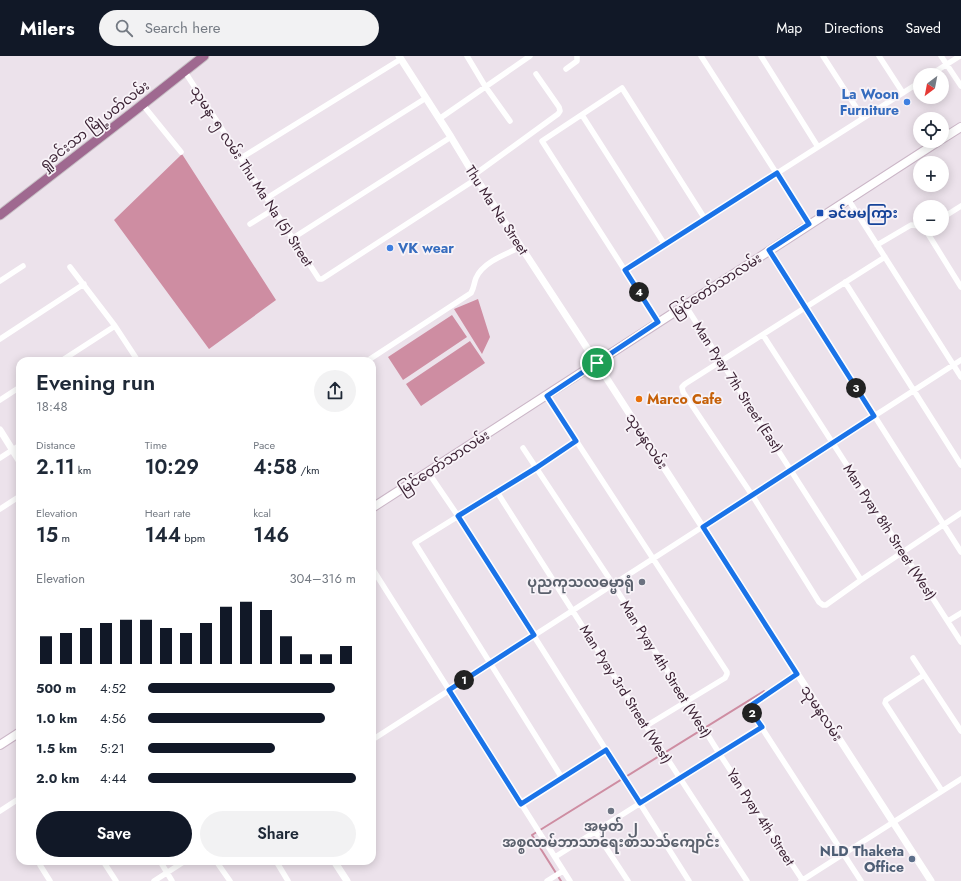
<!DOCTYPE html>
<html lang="en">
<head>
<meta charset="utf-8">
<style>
  :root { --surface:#fff; --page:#f2f2f3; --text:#1f2937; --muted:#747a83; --accent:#111827 }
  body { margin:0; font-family:Jost,"Noto Sans Myanmar",sans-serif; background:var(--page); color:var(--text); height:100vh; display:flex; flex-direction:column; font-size:15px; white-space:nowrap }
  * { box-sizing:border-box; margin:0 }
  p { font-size:13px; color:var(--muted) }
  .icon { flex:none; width:22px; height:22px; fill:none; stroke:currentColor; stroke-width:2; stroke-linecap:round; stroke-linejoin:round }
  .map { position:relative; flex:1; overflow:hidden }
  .details { position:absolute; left:16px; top:301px; width:360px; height:508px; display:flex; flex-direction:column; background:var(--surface); border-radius:12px; box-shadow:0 2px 10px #0003 }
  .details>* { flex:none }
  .needle { width:26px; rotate:212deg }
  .buttons { position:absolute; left:913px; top:12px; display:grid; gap:8px }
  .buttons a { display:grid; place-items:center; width:36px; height:36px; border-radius:50%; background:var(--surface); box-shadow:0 2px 10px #0003; font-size:20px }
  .pin { position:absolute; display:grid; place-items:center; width:34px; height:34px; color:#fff; margin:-17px; border:2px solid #fff; border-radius:50%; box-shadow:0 1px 4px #0007 }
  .km { position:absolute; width:20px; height:20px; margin:-10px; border-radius:50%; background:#222; color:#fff; font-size:11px; line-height:20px; text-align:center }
  .round { display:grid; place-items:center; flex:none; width:42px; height:42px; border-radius:21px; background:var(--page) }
  .overview { display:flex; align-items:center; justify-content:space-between; height:68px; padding:0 20px }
  h1 { font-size:22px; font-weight:600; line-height:30px }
  .stats { display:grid; grid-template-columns:repeat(3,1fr); gap:6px; height:68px; padding:4px 20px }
  .stats div { display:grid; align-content:center }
  .stats b { font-size:20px; font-weight:600 }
  .stats small { font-size:11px; font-weight:400 }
  .stats p { font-size:11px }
  .chart { height:112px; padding:8px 20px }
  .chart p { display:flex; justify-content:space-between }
  .chart svg { width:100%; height:72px; margin-top:4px; stroke:var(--accent); stroke-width:6 }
  .button { display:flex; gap:8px; margin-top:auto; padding:8px 20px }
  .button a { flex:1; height:46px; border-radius:24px; background:var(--accent); color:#fff; font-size:16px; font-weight:600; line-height:46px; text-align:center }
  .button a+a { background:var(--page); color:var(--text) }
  ul { padding:0 20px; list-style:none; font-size:13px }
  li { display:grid; grid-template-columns:64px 48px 1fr; align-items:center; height:30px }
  li i { height:10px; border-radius:5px; background:var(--accent) }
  header { display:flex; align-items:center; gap:24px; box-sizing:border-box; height:56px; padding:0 20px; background:var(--accent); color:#fff }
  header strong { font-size:19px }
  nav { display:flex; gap:22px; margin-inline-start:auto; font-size:14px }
  .search { width:280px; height:36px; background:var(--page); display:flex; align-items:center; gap:10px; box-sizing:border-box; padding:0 14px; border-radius:22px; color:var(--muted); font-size:15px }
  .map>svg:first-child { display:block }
  .water { fill:#ce8da2 }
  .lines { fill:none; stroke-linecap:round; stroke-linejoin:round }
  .stream { stroke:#ce8da2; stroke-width:2 }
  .secondary-casing { stroke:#cbb6c7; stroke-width:10 }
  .primary-casing { stroke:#c8c1c6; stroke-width:11 }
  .minor { stroke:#fff; stroke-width:5.5 }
  .tertiary { stroke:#fff; stroke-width:7 }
  .secondary { stroke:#fff; stroke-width:8 }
  .primary { stroke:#9f6990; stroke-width:9 }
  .route-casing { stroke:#fff; stroke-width:8 }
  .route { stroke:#1a73e8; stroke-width:5 }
  .shop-dot { fill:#3f7fe0; stroke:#f8f3f8; stroke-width:1.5 }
  .transit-dot { fill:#1a4fb4; stroke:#f8f3f8; stroke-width:1.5 }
  .food-dot { fill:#e8710a; stroke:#f8f3f8; stroke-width:1.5 }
  .worship-dot { fill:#6b7280; stroke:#f8f3f8; stroke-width:1.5 }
  .service-dot { fill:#5c6f8a; stroke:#f8f3f8; stroke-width:1.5 }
  .labels { text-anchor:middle; stroke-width:3.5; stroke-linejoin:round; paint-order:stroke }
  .shop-label { font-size:14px; font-weight:bold; fill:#366cbe; stroke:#f8f3f8; text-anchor:end }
  .street-label { font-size:14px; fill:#3c2335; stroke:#f8f3f8 }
  .transit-label { font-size:14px; font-weight:bold; fill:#164399; stroke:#f8f3f8; text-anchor:start }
  .food-label { font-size:14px; font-weight:bold; fill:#c56008; stroke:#f8f3f8; text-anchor:start }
  .worship-label { font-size:14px; font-weight:bold; fill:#5b616d; stroke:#f8f3f8; text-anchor:end }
  .service-label { font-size:14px; font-weight:bold; fill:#4e5e75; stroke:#f8f3f8; text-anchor:end }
</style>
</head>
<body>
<header>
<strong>Milers</strong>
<div class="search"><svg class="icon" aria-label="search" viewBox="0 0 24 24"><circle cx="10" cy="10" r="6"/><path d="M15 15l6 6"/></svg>Search here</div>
<nav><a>Map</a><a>Directions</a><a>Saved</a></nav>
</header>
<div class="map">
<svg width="961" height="825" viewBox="0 0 961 825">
  <rect width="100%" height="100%" fill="#ece2eb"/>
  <path class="water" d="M182,98L276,244L209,293L114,164Z
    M478,243L490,281L482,298L454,253Z
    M452,259L467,281L403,324L388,301Z
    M470,285L485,307L421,350L406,328Z"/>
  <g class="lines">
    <path class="stream" d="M561,825L532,779L764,635"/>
    <g class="secondary-casing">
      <path id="secondary" d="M942,83L961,71
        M372,452C562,331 749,206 939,85
        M0,689L20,676"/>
    </g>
    <g class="primary-casing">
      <path id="primary" d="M0,159L133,56L204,0"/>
    </g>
    <path class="minor" d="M467,0L485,30L510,65
      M701,0L809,168
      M761,0L818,91
      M823,0L863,62
      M879,0L903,37
      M941,0L961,30
      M566,13L577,5V0
      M185,16L319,223H322L476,123
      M930,19L960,0
      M143,49L181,96
      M582,59L665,189
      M439,63L530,0
      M241,102L401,3
      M474,119L558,58L560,55L559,51L536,18
      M267,142L426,42
      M848,143L961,321
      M942,162L961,150
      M250,168L274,153
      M925,173L961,231
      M293,182L451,81
      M877,189L911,169L920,170
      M769,194L961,496
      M885,201L685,328L682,331L683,336L752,439L819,546L823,549H826L861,524L961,457
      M70,211L115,270L138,305
      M625,214L920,26
      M0,225L23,210
      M845,226L961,409
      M685,249L861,524
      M658,266L542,85L622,32L705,163
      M763,279L961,586
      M0,283L84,228
      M61,305L115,270
      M367,305L471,237C474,232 474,227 476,222C483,206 506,198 521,191
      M547,340L727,616V618L725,622L646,670
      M0,344L20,331
      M523,392L613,528L719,697L803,825
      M0,402L20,389
      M428,416L458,460L689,825
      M497,436L646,670L747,825
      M0,453L20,440
      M372,512L570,825
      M948,565L961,557
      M913,602L961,675
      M797,618L750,650L749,652L861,825
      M924,619L886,644L885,647L942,735
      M372,684L961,304
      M562,722L415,487L536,412L576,385
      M521,748L606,694
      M0,755L20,742
      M595,775L628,825
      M555,801L761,671
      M103,805L116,825
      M160,805L172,825
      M216,805L230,825
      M276,805L288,825
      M40,809L50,825
      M154,825L185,805
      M547,825L563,815
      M801,825L961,723"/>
    <path class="tertiary" d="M399,0L451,81L474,119L578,278L931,825
      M0,374L20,406
      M334,805L347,825"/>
    <use href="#secondary" class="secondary"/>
    <use href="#primary" class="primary"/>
  </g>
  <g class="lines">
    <g class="route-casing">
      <path id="route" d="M777,117L809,168L769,194L874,360L703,471L797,618L750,650V654L762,671L640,747L606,694L521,748L449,634L534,579L458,460L536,412L576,385L547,340L658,266L625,214Z"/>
    </g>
    <use href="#route" class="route"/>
  </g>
  <g class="shop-dot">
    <circle cx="907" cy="46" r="4"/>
    <circle cx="390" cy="192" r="4"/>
  </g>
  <rect class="transit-dot" x="816" y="153" width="8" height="8" rx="2"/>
  <circle class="food-dot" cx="639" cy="343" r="4"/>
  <g class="worship-dot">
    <circle cx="642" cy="526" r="4"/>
    <circle cx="611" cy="755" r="4"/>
  </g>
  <circle class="service-dot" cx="912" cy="803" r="4"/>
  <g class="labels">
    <g class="shop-label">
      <text x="899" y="43">La Woon<tspan x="899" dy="16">Furniture</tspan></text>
      <text x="398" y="197" text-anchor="start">VK wear</text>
    </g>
    <g class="street-label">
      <text transform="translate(94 69) rotate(-38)" y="5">ရှုခင်းသာ မြို့ပတ်လမ်း</text>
      <text transform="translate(252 120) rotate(57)" y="5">သုမန- ၅ လမ်း Thu Ma Na (5) Street</text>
      <text transform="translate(497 154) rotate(57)" y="5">Thu Ma Na Street</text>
      <text transform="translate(716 229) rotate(-33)" y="5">မြင်တော်သာလမ်း</text>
      <text transform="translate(738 331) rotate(57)" y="5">Man Pyay 7th Street (East)</text>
      <text transform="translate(647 385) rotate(57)" y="5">သုမနလမ်း</text>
      <text transform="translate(444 406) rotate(-33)" y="5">မြင်တော်သာလမ်း</text>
      <text transform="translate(890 476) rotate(57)" y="5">Man Pyay 8th Street (West)</text>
      <text transform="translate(666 613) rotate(58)" y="5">Man Pyay 4th Street (West)</text>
      <text transform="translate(626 638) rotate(58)" y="5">Man Pyay 3rd Street (West)</text>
      <text transform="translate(822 657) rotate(57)" y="5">သုမနလမ်း</text>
      <text transform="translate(761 761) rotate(57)" y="5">Yan Pyay 4th Street</text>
    </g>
    <g class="transit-label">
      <text x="828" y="162">ခင်မမကြား</text>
    </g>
    <g class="food-label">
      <text x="647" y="348">Marco Cafe</text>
    </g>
    <g class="worship-label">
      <text x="634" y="531">ပုညကုသလဓမ္မာရုံ</text>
      <text x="611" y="775" text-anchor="middle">အမှတ် ၂<tspan x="611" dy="16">အစ္စလာမ်ဘာသာရေးစာသသ်ကျောင်း</tspan></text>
    </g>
    <g class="service-label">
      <text x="904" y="800">NLD Thaketa<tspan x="904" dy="16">Office</tspan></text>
    </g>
  </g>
</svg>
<div class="buttons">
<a><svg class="needle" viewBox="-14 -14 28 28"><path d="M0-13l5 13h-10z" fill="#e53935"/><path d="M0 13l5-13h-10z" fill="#747a83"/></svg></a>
<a><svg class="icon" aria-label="locate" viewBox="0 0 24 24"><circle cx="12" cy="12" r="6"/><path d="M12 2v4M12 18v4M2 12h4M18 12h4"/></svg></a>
<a>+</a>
<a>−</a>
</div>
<div class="pin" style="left:597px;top:307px;background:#1e9e55"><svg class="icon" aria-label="arrive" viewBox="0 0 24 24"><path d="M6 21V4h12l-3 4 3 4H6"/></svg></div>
<b class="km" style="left:464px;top:624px">1</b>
<b class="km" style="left:752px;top:657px">2</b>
<b class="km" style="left:856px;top:332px">3</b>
<b class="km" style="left:639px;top:236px">4</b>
<section class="details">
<div class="overview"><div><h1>Evening run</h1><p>18:48</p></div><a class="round"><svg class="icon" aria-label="share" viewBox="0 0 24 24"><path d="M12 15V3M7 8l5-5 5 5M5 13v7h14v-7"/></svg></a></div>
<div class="stats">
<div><p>Distance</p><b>2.11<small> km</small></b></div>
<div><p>Time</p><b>10:29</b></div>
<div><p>Pace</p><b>4:58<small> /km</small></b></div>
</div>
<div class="stats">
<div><p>Elevation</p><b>15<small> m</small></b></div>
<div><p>Heart rate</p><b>144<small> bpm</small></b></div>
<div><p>kcal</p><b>146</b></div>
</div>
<div class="chart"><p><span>Elevation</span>304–316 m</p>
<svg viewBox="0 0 160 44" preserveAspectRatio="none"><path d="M5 44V27M15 44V25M25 44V22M35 44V19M45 44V17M55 44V17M65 44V22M75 44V25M85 44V19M95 44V9M105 44V6M115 44V11M125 44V27M135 44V38M145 44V38M155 44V33"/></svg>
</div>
<ul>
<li><b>500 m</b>4:52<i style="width:90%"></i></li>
<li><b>1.0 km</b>4:56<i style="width:85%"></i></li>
<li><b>1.5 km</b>5:21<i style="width:61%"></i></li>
<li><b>2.0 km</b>4:44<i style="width:100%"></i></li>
</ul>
<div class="button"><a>Save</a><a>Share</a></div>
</section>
</div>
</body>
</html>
